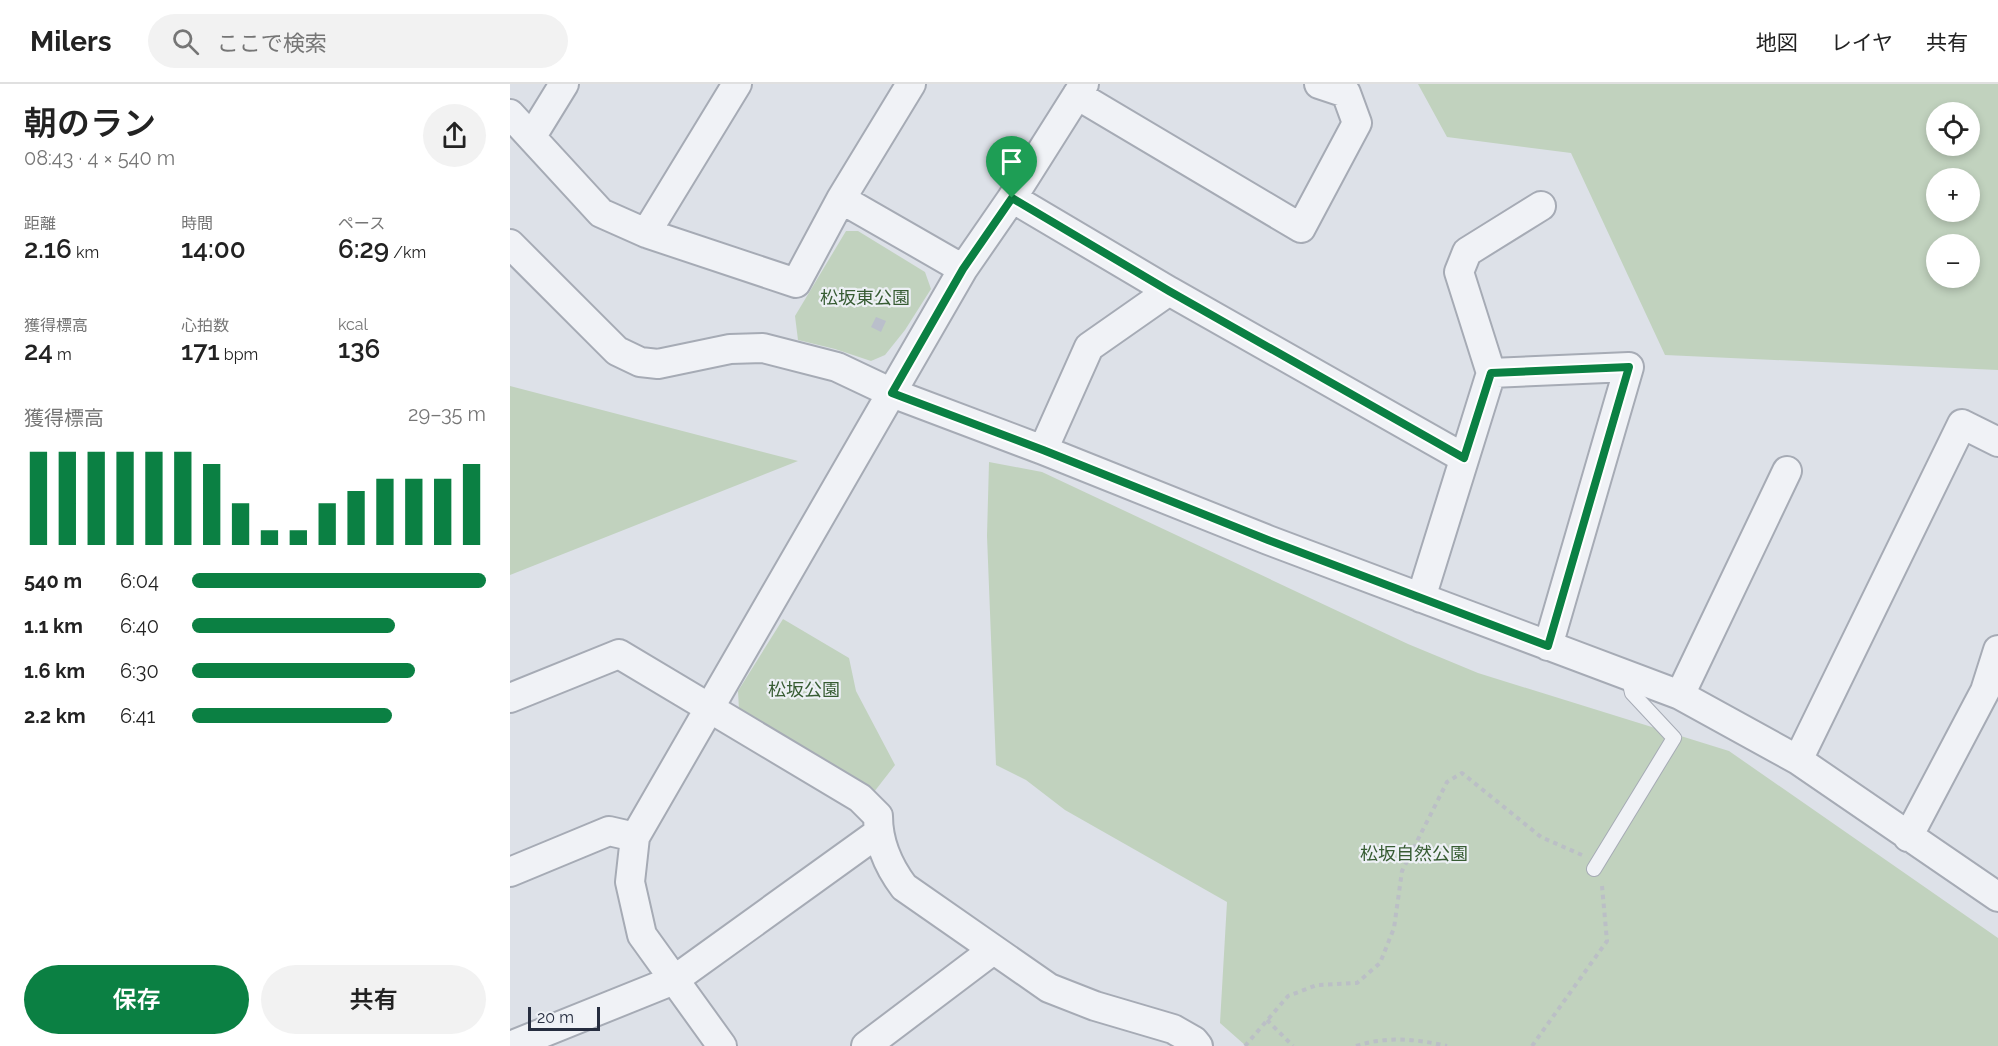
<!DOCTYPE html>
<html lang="ja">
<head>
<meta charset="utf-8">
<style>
  :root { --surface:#fff; --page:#f2f2f2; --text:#222; --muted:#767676; --line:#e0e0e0; --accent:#0b8043 }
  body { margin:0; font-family:Raleway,"Noto Sans JP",sans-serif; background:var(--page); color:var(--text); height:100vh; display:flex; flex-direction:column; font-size:22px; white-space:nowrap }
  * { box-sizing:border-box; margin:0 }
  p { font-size:20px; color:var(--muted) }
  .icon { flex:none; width:33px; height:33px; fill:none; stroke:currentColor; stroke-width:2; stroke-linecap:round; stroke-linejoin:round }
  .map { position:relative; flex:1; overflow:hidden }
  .drawer { display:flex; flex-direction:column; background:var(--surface); width:510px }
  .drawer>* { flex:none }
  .buttons { position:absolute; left:1416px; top:18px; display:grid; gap:12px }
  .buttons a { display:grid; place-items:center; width:54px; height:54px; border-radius:50%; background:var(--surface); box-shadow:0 3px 9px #0003; font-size:30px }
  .scale { position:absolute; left:18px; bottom:15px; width:72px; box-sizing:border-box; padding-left:6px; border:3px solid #262d3f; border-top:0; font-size:16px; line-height:21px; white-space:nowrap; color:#262d3f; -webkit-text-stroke:4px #edf0f5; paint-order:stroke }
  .pin { position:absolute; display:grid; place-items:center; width:51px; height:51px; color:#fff; margin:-62px -26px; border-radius:50% 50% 50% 0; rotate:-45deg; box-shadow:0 0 6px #0007 }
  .pin .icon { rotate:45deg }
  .round { display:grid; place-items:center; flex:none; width:63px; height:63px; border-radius:32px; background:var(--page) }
  .headline { display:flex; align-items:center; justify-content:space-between; height:102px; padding:0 24px }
  h1 { font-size:33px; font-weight:600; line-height:45px }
  .stats { display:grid; grid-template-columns:repeat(3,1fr); gap:9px; height:102px; padding:6px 24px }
  .stats div { display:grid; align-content:center }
  .stats b { font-size:26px; font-weight:600 }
  .stats small { font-size:16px; font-weight:400 }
  .stats p { font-size:16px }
  .chart { height:168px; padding:12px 24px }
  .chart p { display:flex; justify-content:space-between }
  .chart svg { width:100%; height:108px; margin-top:6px; stroke:var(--accent); stroke-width:6 }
  .cta { display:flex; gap:12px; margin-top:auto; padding:12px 24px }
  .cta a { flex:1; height:69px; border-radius:36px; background:var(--accent); color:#fff; font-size:24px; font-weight:600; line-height:69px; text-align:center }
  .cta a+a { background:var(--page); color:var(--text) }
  ul { padding:0 24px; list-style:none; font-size:20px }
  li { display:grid; grid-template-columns:96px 72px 1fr; align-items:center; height:45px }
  li i { height:15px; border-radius:8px; background:var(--accent) }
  header { display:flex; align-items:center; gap:36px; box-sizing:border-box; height:84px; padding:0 30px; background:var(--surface); border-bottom:2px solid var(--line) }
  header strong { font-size:28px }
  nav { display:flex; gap:33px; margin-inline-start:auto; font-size:21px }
  .search { width:420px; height:54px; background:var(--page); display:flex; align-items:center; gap:15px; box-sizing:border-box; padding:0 21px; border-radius:33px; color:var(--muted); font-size:22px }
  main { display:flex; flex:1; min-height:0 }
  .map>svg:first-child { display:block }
  .green { fill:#c1d2be; fill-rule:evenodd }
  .building { fill:#babfcb }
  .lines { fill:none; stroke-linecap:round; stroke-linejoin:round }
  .service-casing { stroke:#a6abb5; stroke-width:16 }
  .minor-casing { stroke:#a6abb5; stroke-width:32 }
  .path { stroke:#bbbfc6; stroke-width:4; stroke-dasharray:4.5 4.5; stroke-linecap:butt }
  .service { stroke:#f0f2f6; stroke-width:14 }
  .minor { stroke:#f0f2f6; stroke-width:28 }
  .route-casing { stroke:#fff; stroke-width:12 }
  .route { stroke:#0b8043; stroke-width:8 }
  .labels { text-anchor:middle; stroke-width:4.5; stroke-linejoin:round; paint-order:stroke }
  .park-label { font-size:18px; fill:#375c33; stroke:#edf0f5 }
</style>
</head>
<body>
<header>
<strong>Milers</strong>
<div class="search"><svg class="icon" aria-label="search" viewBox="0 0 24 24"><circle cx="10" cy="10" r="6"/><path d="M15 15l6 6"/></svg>ここで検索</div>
<nav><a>地図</a><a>レイヤ</a><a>共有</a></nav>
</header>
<main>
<section class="drawer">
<div class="headline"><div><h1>朝のラン</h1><p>08:43 · 4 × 540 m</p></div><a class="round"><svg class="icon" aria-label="share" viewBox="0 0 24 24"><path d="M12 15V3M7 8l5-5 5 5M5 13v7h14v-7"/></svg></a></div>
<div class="stats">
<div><p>距離</p><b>2.16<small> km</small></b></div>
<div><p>時間</p><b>14:00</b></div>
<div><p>ペース</p><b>6:29<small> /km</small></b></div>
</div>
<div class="stats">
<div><p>獲得標高</p><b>24<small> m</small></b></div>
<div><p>心拍数</p><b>171<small> bpm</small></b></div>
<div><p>kcal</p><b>136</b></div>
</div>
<div class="chart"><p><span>獲得標高</span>29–35 m</p>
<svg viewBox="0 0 160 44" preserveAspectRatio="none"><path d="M5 44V6M15 44V6M25 44V6M35 44V6M45 44V6M55 44V6M65 44V11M75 44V27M85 44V38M95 44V38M105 44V27M115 44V22M125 44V17M135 44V17M145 44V17M155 44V11"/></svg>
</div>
<ul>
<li><b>540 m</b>6:04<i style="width:100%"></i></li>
<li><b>1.1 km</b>6:40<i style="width:69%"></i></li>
<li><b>1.6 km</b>6:30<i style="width:76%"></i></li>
<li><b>2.2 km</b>6:41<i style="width:68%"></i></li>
</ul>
<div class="cta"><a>保存</a><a>共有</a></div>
</section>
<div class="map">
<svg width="1488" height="962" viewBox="0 0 1488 962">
  <rect width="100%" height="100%" fill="#dde1e8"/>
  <path class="green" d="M908,0H1488V286L1155,271L1061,69L937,53ZM1460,28V62H1426V28ZM1460,94V128H1426V94ZM1460,160V194H1426V160Z
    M336,147H348L415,188L421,205L395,246L375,271L361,277L325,265L288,256L285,232Z
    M0,302L288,377L0,491Z
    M479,378L532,388L898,560L968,589L1219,667L1488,854V962H736L710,939L717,818L555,726L516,696L486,681L477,452Z
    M273,535L339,574L346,607L385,681L364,708L229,626L228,607Z"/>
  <path class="building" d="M366,233L376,237L371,248L361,243Z"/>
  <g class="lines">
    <g class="service-casing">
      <path id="service" d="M1084,785L1164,654L1122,609L1118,591"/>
    </g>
    <g class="minor-casing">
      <path id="minor" d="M567,11L791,144L847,39L836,9L809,0
        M0,30L91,129L136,149L286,199L331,115L401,0
        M22,52L54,0
        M502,114L659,207
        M331,115L453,185
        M136,149L227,0
        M0,160L107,267L130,278L148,280L220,265L253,264L327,283L382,309L533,366L758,456L1170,611L1288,676L1488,813
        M981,289L949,188L957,168L1031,122
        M533,366L579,263L659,207L954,374
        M911,514L981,289L1119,283L1038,562
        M1170,611L1277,387
        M0,614L109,570L350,714L368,732C368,758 379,783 394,803L539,904L585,922L663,945L684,957L688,962
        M1288,676L1452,340L1488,358
        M1398,753L1475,607L1488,566
        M0,788L99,747L125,753
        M0,962L164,896L368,749
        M212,962L132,851L120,798L125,753L453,185L502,114L574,0
        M356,962L483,866"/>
    </g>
    <path class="path" d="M757,936L783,962
      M735,962L778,912L807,901L847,899L870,879L884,844L892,787L937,698L952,689L1031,753L1072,771
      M846,962C877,952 906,955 937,962
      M1022,962L1097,857L1092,802"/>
    <use href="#service" class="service"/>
    <use href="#minor" class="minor"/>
  </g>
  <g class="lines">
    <g class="route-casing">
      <path id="route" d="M502,114L659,207L954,374L981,289L1119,283L1038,562L758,456L533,366L382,309L453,185Z"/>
    </g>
    <use href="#route" class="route"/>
  </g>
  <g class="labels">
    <g class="park-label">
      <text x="355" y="220">松坂東公園</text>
      <text x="294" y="612">松坂公園</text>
      <text x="904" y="776">松坂自然公園</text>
    </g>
  </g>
</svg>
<div class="buttons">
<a><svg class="icon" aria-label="locate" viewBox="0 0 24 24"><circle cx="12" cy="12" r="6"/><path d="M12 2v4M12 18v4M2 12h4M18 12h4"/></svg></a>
<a>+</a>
<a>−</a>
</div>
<div class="scale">20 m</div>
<div class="pin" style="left:502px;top:114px;background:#1e9e55"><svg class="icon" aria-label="arrive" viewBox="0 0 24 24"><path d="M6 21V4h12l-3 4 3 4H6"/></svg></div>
</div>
</main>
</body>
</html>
